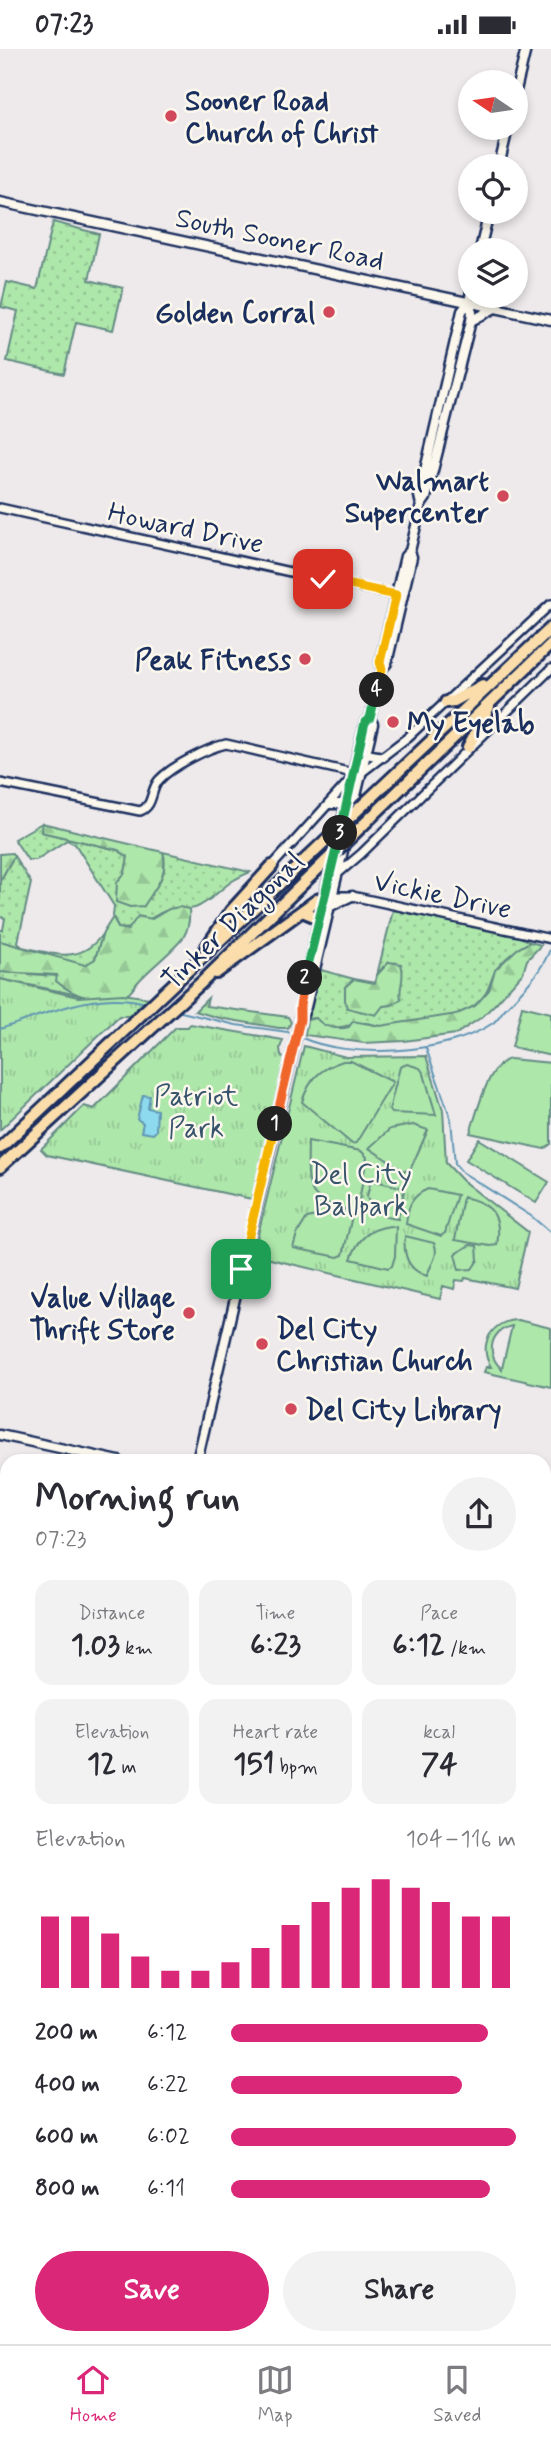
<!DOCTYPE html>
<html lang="en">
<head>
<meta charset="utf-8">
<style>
  :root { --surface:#fff; --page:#f2f2f3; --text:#2b2b33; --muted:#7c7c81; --line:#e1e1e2; --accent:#db2777 }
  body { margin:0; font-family:Mynerve,sans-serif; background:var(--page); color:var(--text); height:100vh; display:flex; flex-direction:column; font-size:26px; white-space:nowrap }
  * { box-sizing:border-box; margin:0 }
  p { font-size:23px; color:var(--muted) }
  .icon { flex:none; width:38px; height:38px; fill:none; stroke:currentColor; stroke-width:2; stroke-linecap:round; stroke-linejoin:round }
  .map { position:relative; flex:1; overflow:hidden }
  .sheet { position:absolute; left:0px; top:1405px; width:551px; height:891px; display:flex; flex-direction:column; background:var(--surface); border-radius:21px 21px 0 0; box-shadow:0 4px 10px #0003 }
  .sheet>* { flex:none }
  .needle { width:46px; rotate:283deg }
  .tools { position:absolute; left:458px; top:21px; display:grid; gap:14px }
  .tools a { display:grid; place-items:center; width:70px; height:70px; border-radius:50%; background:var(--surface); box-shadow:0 4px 10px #0003; font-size:35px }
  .pin { position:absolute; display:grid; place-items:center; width:60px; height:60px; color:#fff; margin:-30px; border-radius:14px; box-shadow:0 4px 10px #0006 }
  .km { position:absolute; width:35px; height:35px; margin:-18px; border-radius:50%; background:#222; color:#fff; font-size:19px; line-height:35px; text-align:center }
  .round { display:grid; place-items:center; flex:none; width:74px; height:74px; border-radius:37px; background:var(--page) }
  .headline { display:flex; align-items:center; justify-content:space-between; height:119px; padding:0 35px }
  h1 { font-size:38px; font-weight:700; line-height:52px }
  .figures { display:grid; grid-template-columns:repeat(3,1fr); gap:10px; height:119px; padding:7px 35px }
  .figures div { display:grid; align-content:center; border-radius:18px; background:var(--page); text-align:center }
  .figures b { font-size:30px; font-weight:700 }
  .figures small { font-size:19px; font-weight:400 }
  .figures p { font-size:19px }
  .chart { height:196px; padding:14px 35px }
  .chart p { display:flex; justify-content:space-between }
  .chart svg { width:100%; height:126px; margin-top:7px; stroke:var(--accent); stroke-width:6 }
  .button { display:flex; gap:14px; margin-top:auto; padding:14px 35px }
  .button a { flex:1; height:80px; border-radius:42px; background:var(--accent); color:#fff; font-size:28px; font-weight:700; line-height:80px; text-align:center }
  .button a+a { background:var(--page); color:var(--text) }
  ul { padding:0 35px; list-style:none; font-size:23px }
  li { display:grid; grid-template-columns:112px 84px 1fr; align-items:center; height:52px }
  li i { height:18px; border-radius:9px; background:var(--accent) }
  .status { display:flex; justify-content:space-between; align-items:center; height:49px; padding:0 35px; background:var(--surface); direction:ltr }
  .status svg { height:19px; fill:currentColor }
  .tabs { display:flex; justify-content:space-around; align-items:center; height:98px; border-top:2px solid var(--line); background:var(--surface); font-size:19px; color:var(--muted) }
  .tabs a { display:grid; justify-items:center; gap:4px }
  .tabs .on { color:var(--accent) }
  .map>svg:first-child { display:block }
  .grass { fill:url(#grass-dots); stroke:#648b84; stroke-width:2 }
  .forest { fill:url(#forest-firs); stroke:#648b84; stroke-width:2 }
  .park { fill:url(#park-tufts); stroke:#648b84; stroke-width:2 }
  .garden { fill:#aee7aa; stroke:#648b84; stroke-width:2; fill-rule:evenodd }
  .water { fill:#8dd9ed; stroke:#5f95b4; stroke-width:2 }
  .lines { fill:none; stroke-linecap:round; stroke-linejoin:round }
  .stream { stroke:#5f95b4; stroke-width:2 }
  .tertiary-casing { stroke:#1b2f5e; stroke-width:12 }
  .secondary-casing { stroke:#1b2f5e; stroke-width:13 }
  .motorway-casing { stroke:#1b2f5e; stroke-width:16 }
  .tertiary { stroke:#fbf7ec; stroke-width:7 }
  .secondary { stroke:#fbf7ec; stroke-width:8 }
  .motorway { stroke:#faddab; stroke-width:10 }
  .motorway-bridge-casing { stroke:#1b2f5e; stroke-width:16; stroke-linecap:butt }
  .motorway-bridge { stroke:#faddab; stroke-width:10 }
  .split-1-casing { stroke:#fff; stroke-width:14 }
  .split-2-casing { stroke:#fff; stroke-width:14 }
  .split-3-casing { stroke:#fff; stroke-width:14 }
  .split-4-casing { stroke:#fff; stroke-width:14 }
  .split-5-casing { stroke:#fff; stroke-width:14 }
  .split-1 { stroke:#f5b400; stroke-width:9 }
  .split-2 { stroke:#f0652b; stroke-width:9 }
  .split-3 { stroke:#22a559; stroke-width:9 }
  .split-4 { stroke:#22a559; stroke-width:9 }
  .split-5 { stroke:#f5b400; stroke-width:9 }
  .poi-dot { fill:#d1495b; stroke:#fbf7ec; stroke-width:2.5 }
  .labels { text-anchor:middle; stroke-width:5; stroke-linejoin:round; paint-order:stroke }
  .poi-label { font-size:28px; font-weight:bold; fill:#1b2f5e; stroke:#fbf7ec; text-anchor:start }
  .street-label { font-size:28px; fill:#1b2f5e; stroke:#fbf7ec }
  .park-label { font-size:28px; fill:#38546d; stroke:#fbf7ec }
</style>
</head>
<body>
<div class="status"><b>07:23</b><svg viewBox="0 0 49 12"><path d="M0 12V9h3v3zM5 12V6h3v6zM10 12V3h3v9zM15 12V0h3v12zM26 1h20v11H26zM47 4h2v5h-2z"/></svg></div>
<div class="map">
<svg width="551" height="2295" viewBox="0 0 551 2295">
  <defs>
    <pattern id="grass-dots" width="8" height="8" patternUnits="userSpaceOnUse" patternTransform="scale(1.75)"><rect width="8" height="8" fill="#aee7aa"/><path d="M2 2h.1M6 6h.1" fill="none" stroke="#95c695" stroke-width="1.8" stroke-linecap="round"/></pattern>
    <pattern id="forest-firs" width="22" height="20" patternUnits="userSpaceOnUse" patternTransform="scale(1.75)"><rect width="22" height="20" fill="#aee7aa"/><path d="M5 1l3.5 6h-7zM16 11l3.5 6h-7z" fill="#95c695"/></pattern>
    <pattern id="park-tufts" width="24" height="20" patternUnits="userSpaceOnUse" patternTransform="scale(1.75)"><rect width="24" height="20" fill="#aee7aa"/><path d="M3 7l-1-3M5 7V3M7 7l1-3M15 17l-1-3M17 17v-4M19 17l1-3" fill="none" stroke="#95c695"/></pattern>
  </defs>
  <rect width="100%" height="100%" fill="#eeeaeb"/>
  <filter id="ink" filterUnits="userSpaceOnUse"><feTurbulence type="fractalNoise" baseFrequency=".0143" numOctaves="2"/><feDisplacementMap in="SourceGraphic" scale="14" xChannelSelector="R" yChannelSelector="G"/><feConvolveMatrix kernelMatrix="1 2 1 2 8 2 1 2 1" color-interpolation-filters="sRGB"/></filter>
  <g filter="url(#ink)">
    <path class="grass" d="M53,173L99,185L89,231L123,239L113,281L76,273L64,325L7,312L18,262L1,258L7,233L37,240Z
      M42,774L41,783L118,801L128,808L125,824L153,842C163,829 167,819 163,803L250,823C244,826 237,829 231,833C219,841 209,854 195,859C185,862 174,857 163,863C147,870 137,883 118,879L113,868L114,857L75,795L67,791L36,811H28L14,790Z
      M14,807L31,834L18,893L22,898C55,905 81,916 103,884L95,910L85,917L0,892V881H3L5,869L0,868V832Z
      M393,861C428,867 502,876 530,893C517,900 505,908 497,920C488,933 491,944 475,956C460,969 402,977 381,977C376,977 371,974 366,974C347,974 330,987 316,969L308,970L321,921L354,930L345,938L383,957L392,956L383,918L377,926Z
      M0,923L58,927L83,947L0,930Z"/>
    <path class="forest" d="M42,774L163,803C169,826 155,839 144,857L130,858L116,853L117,833L125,824L128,808L118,801L41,783Z
      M12,804L14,807L0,832V805Z
      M179,858L189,860C190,870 189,878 184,887C179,897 148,921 138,933C133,939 130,946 122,948C99,955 73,947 56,932L57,926L0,923V892L85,916L95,910L103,884L113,868L118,879L128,881L138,867L152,870L169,860Z
      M530,893L541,896L527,911L523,924L497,953L482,968L456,985L404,992L364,994L305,986L307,971L316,969C324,979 338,981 349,978L353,972L380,977L457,965L475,957L489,941L495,921L517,900Z
      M389,913L401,915C406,930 398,937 401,950L392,956L383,957L376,966L347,959L345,951V938L354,930L375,934L377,926Z
      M208,949L206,957L288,968L291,973L288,979H279L219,969L195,962Z"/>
    <path class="park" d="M0,930L78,948L123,945L149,949L129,967H119L0,1081Z
      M190,975L283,991L280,999L281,1007L285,1010L252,1150L47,1106L41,1100L84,1057L94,1060L176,978H188Z
      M304,997L346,1008L426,1007L443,1061L446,1114L463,1132L528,1183L515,1239L465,1229L464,1232L456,1231L454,1240L443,1237L440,1250L253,1206Z"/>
    <path class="garden" d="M522,957L551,964V1007L512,998Z
      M510,1010L551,1014V1095L544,1100L470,1084C477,1064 488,1014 510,1010Z
      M343,1012H351L393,1033L356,1094L352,1095L302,1053C309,1030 321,1019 343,1012Z
      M407,1015L420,1019L424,1025L436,1066L391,1064L389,1061L400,1018Z
      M413,1076L428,1081L410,1121L404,1122L369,1099L390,1080Z
      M479,1090L549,1133L536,1154L466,1111Z
      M308,1092L361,1102L367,1108L357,1163C305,1151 307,1143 308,1092Z
      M371,1131L400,1138L404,1142L398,1170L386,1168L370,1158L367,1147Z
      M428,1140L457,1146L445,1184L441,1187L406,1175C408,1157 411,1147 428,1140Z
      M463,1148C492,1154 502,1167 497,1196L490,1197L455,1191Z
      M336,1163L352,1167L343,1206L338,1208L293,1199L297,1185L307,1169Z
      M390,1177L396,1178L395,1207L392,1217L388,1219L351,1210C358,1190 368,1180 390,1177Z
      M405,1187L434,1194C440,1207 430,1215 427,1227C407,1221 403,1205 405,1187Z
      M470,1196L477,1197L478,1211L472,1220L459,1221L455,1205Z
      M518,1271L551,1279V1338L484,1323L486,1318H491C477,1296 492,1271 518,1271ZM512,1277L502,1319V1320C485,1305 490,1282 512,1277Z"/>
    <path class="water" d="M143,1046L150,1047L148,1059L157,1061L156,1082L153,1085L141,1083L143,1074L137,1070Z"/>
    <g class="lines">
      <path class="stream" d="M177,962L236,976L288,983L295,986
        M0,980C45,966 97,940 145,954
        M300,988C349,1011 448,1005 493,974C497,971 500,966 503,962C522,942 541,925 551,898
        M426,999L451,1070L455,1115L462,1123L531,1167L551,1184
        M0,1434L7,1436"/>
      <g class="tertiary-casing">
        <path id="tertiary" d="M0,459L399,547
          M361,724L408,688L551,555
          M0,734L140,762C154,757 150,741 159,731C172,717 208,699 226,695L353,724
          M272,817L351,730
          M335,827L361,805L551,620
          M329,847H352L551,890"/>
      </g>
      <g class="secondary-casing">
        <path id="secondary" d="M516,41L526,0
          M499,117L508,79
          M0,153L551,271
          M480,201L489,163
          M471,272L495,259
          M421,456L419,447L462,262L469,253L471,242
          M382,620L387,614L412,508L410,502L421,456L426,449L471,272L472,263L469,253
          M366,705L383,708
          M330,755H346
          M331,857L352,847
          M300,969L302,944L365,673L370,669L382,620L380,613L405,507L410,502
          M0,1386L119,1412
          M197,1412L300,971L306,958L373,675L370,669
          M544,1507L551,1509
          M0,2251L7,2221"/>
      </g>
      <g class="motorway-casing">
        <path id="motorway" d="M446,653L454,652L483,636
          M468,698L489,658
          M365,754L551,579
          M363,776L551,595
          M302,862L314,867L319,872
          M206,899L231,862L272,817
          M216,924L317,851L325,848
          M0,1099L327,790
          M0,1118L201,934L326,812"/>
      </g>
      <use href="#tertiary" class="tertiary"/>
      <use href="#secondary" class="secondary"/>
      <use href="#motorway" class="motorway"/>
      <g class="motorway-bridge-casing">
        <path id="motorway-bridge" d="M327,790L365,754
          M326,812L363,776"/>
      </g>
      <use href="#motorway-bridge" class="motorway-bridge"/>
    </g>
  </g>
  <g class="lines" filter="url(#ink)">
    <g class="split-1-casing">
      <path id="split-1" d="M241,1220L275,1075"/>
    </g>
    <g class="split-2-casing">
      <path id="split-2" d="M275,1075L300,971V957L305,929"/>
    </g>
    <g class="split-3-casing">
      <path id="split-3" d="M305,929L340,784"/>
    </g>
    <g class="split-4-casing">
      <path id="split-4" d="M340,784L365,673L370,669L377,641"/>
    </g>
    <g class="split-5-casing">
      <path id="split-5" d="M323,530L396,546L380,613L382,620L377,641"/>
    </g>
    <use href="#split-1" class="split-1"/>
    <use href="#split-2" class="split-2"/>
    <use href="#split-3" class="split-3"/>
    <use href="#split-4" class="split-4"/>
    <use href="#split-5" class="split-5"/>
  </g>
  <g class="poi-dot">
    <circle cx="171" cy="67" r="7"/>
    <circle cx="329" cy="263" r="7"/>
    <circle cx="503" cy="447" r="7"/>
    <circle cx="305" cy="610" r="7"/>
    <circle cx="393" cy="673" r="7"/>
    <circle cx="189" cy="1264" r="7"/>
    <circle cx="262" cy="1295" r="7"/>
    <circle cx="291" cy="1360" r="7"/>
  </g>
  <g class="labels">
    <g class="poi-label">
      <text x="185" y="61">Sooner Road<tspan x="185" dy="32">Church of Christ</tspan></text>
      <text x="315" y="273" text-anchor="end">Golden Corral</text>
      <text x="489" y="441" text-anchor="end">Walmart<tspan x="489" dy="32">Supercenter</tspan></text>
      <text x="291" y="620" text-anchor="end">Peak Fitness</text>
      <text x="407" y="683">My Eyelab</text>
      <text x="175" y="1258" text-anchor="end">Value Village<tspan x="175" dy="32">Thrift Store</tspan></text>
      <text x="276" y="1289">Del City<tspan x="276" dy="32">Christian Church</tspan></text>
      <text x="305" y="1370">Del City Library</text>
    </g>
    <g class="street-label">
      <text transform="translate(280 189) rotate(12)" y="10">South Sooner Road</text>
      <text transform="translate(186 478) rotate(12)" y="10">Howard Drive</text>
      <text transform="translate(443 845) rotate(12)" y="10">Vickie Drive</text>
      <text transform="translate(232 871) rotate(-44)" y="10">Tinker Diagonal</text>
    </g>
    <g class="park-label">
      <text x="196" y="1056">Patriot<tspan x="196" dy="32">Park</tspan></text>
      <text x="361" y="1134">Del City<tspan x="361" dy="32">Ballpark</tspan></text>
    </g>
  </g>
</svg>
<div class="tools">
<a><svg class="needle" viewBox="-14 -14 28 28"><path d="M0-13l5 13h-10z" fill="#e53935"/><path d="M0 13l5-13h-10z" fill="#7c7c81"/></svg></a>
<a><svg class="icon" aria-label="locate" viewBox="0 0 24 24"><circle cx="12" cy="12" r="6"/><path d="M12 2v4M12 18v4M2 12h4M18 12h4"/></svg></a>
<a><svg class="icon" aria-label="layers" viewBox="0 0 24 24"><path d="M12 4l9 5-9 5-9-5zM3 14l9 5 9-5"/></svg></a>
</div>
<div class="pin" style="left:241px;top:1220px;background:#1e9e55"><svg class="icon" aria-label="arrive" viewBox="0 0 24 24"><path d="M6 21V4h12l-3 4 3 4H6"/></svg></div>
<div class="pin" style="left:323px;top:530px;background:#d93025"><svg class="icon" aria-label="check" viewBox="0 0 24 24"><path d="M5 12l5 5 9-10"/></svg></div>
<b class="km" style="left:275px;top:1075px">1</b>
<b class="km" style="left:305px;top:929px">2</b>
<b class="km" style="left:340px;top:784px">3</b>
<b class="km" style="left:377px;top:641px">4</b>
<section class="sheet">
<div class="headline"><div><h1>Morning run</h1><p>07:23</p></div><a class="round"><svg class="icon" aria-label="share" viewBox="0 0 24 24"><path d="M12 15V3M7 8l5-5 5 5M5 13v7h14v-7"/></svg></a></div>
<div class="figures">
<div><p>Distance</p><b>1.03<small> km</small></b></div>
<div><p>Time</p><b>6:23</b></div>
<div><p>Pace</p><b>6:12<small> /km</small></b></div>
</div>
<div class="figures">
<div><p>Elevation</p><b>12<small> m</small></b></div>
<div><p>Heart rate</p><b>151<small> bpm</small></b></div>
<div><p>kcal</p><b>74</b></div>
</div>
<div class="chart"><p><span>Elevation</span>104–116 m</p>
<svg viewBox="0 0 160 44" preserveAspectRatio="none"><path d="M5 44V19M15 44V19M25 44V25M35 44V33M45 44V38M55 44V38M65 44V35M75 44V30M85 44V22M95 44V14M105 44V9M115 44V6M125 44V9M135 44V14M145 44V19M155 44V19"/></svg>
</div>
<ul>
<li><b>200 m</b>6:12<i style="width:90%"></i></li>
<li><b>400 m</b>6:22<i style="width:81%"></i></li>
<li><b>600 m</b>6:02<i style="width:100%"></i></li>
<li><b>800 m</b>6:11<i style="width:91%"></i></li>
</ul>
<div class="button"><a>Save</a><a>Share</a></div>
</section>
</div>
<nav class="tabs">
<a class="on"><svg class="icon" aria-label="home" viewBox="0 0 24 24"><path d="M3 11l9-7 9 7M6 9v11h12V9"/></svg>Home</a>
<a><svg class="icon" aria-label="map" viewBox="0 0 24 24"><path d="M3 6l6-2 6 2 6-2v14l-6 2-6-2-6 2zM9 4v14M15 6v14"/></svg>Map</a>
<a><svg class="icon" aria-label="saved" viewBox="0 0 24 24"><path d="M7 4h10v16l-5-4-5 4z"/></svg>Saved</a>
</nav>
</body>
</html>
